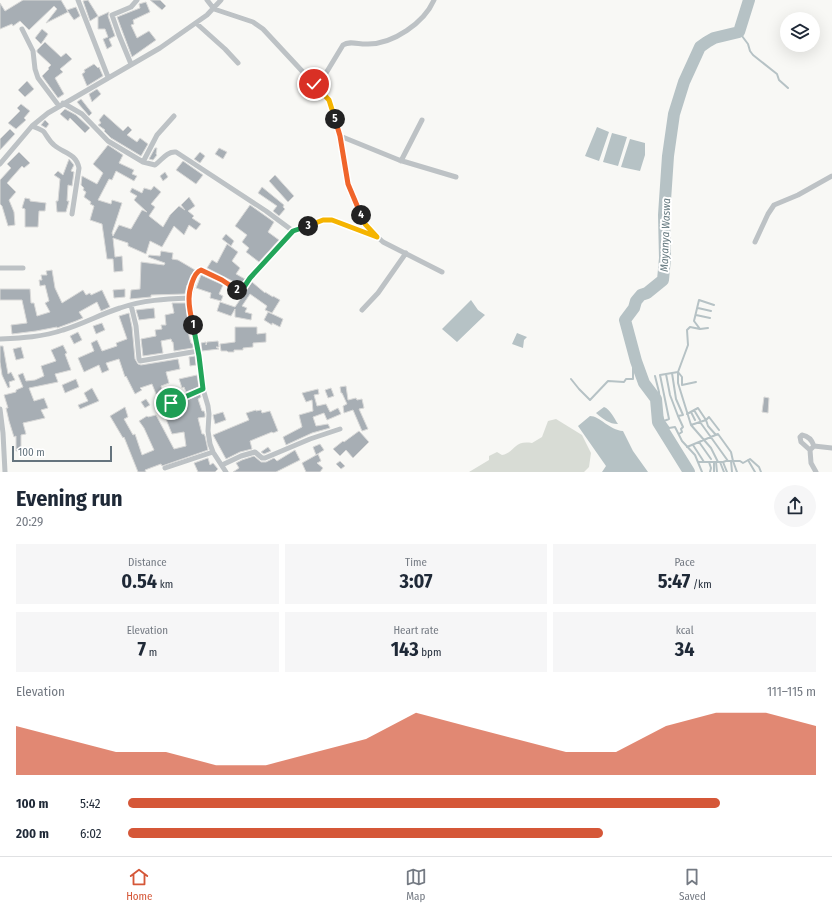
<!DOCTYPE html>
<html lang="en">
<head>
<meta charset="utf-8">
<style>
  :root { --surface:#fff; --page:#f6f6f7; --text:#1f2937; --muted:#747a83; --line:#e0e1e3; --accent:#d55738 }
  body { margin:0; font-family:"Fira Sans Condensed",sans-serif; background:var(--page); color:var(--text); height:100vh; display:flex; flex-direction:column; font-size:15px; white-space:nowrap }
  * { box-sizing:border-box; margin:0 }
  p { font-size:13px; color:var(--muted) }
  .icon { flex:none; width:22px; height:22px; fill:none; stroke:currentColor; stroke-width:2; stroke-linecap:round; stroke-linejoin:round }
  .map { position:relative; height:472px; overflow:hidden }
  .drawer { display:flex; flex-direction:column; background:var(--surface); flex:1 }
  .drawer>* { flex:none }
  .controls { position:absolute; left:780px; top:12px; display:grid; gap:8px }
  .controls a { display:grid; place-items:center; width:40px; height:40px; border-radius:50%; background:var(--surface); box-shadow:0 4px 16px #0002; font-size:20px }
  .scale { position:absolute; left:12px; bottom:10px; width:100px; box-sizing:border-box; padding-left:4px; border:2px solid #65747e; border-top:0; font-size:11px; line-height:14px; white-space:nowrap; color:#65747e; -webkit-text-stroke:3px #fff; paint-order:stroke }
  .pin { position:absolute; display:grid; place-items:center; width:34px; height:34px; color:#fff; margin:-17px; border:2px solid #fff; border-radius:50%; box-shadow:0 1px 4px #0007 }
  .km { position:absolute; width:20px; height:20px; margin:-10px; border-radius:50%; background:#222; color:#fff; font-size:11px; line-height:20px; text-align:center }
  .round { display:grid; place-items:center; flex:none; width:42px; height:42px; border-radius:21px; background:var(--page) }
  .head { display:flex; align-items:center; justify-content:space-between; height:68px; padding:0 16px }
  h1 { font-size:22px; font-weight:700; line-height:30px }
  .metrics { display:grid; grid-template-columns:repeat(3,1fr); gap:6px; height:68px; padding:4px 16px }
  .metrics div { display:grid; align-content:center; border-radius:0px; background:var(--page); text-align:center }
  .metrics b { font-size:20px; font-weight:700 }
  .metrics small { font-size:11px; font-weight:400 }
  .metrics p { font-size:11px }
  .chart { height:112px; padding:8px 16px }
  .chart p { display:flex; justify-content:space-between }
  .chart svg { width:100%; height:72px; margin-top:4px; fill:var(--accent); opacity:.7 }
  ul { padding:0 16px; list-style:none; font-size:13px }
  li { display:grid; grid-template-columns:64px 48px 1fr; align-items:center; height:30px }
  li i { height:10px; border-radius:5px; background:var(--accent) }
  .tabs { display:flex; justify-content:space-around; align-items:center; height:56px; border-top:1px solid var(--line); background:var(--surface); font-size:11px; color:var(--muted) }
  .tabs a { display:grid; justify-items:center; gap:2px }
  .tabs .active { color:var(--accent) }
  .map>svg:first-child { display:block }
  .green { fill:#d8dcd5 }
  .water { fill:#b6c2c5 }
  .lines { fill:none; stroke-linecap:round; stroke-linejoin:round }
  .stream { stroke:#b6c2c5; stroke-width:2 }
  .river { stroke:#b6c2c5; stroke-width:12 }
  .building { fill:#a7aeb4; stroke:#d9d9d8 }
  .minor { stroke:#bdc2c5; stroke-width:5 }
  .split-1-casing { stroke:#fff; stroke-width:8 }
  .split-2-casing { stroke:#fff; stroke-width:8 }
  .split-3-casing { stroke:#fff; stroke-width:8 }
  .split-4-casing { stroke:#fff; stroke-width:8 }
  .split-5-casing { stroke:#fff; stroke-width:8 }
  .split-6-casing { stroke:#fff; stroke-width:8 }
  .split-1 { stroke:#22a559; stroke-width:5 }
  .split-2 { stroke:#f0652b; stroke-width:5 }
  .split-3 { stroke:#22a559; stroke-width:5 }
  .split-4 { stroke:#f5b400; stroke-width:5 }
  .split-5 { stroke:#f0652b; stroke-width:5 }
  .split-6 { stroke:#f5b400; stroke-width:5 }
  .labels { text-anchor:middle; stroke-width:4; stroke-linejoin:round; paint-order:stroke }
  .water-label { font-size:11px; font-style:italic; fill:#65797f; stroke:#fff }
</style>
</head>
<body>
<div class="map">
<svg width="832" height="472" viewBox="0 0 832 472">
  <rect width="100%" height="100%" fill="#f8f8f5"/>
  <path class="green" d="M556,419L582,435L591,453L589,467L584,472H469L489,460V456L497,452L502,455C516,452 513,440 532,443L542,437L548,421Z"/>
  <path class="water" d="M597,127L609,132L599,161L585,156Z
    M612,133L627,137L618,166L603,162Z
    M630,139L645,143V155L640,171L621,167Z
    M471,300L478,310L485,315L457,342L442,329Z
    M517,333L527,337L524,340L523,348L512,344Z
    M604,407C610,409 614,418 618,424C609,424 603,419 596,413Z
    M590,416C600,416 609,430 623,431L633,451L648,472H602L606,466L578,426Z"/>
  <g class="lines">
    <path class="stream" d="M739,32L748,44L750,51L753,55L777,74L779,80L788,88
      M698,308L711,311
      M696,315L710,318
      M708,328L700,329L690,327L687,330L688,345L678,372V383L691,425L711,448L718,462
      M700,329L694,321L699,300L714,305
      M672,373L666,374L670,395L678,416
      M666,374L660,375L669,419L664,421L669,428L675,427L682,441L695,455L702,472
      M655,376L659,392L661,413L664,421
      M571,379L579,389L590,400L608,381L624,382L626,379H633V365L636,361
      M694,410L700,420
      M691,412L695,420
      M687,414L698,408L706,420L691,425
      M700,422L728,461
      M679,434L682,432L681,429L683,427L678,416L683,415L676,399L672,373L678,372L682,377V385L696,382
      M716,435L708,426L706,420L709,417L719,430
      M699,442L711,459
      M693,445L704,462
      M687,447L718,434L731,452L733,461H740L743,463L750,459L759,467L761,472
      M748,460L755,472
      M731,461L732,472
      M699,462H723L726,461H733L737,472
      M709,462L711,468L710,472
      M716,462L717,472
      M720,462L724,472
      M723,462L727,472
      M714,472V462"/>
    <path class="river" d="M689,472L658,422L656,399L644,383L636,361L625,320L634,308L636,301L641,295L647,293L663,280L665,258L664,215L668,156L674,114L684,82L700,47L707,42L714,38L739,32L749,0"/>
  </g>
  <path class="building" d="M23,0H61L68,12L46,23L57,9L54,6L29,30L20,21L13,26L12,24L0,29V3L5,11Z
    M88,0L98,16L90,21L83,1Z
    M150,0H160L166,6L162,10Z
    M146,2L150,12L133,20L134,24L131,25L137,38L149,31L156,40L132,57L117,17L140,8L139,4Z
    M76,7L80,16L74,20L67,10Z
    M109,12L108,16L115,36L109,39L112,46L107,49L103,39L108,37L105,29H98V17Z
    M42,29L48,34L41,44L35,38Z
    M45,42L61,57L66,53L72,59L60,69L63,72L55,78L64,94L58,98L42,76L49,69L48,68L51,65L37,52V50Z
    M94,64L98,68L99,67L103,76L87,86L82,74L85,72L84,70Z
    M27,81L34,89L25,97L18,90Z
    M97,89L101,94L92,102L89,94Z
    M81,99L92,113L89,116L77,102Z
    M21,104L30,111L24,118L26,120L16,129L8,123L20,111L17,108Z
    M65,109L76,115L90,128L85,133L70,118L68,121L60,114Z
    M104,114L123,131L128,126L132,130L127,135L137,142L140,138L148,144L141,156L111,138L104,131L105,130L98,125L101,123L99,120Z
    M45,120L49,124L46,128L41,125Z
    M10,129L15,134L0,150V139Z
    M108,145L123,155L119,163L134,170L132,174L137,176L134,181L116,171L112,180L109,179L98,200L111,204L112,200L122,203L112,233L113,236L119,225L131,229L142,210L147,212L134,200L137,196L130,192L132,188L142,193L144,188L151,190L154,186L161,192L151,204L155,207L149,216L163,227L170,215L179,206L185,210L181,205L189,197L195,206L188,211L194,216L192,218L201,224L196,230L189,225L184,235L174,226L162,247L150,241L146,254L128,246V243L113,238L115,257L122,256L123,271L114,272L113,259H107L102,224L90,220L94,206L90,204L91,202L84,197L86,192L83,190L84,188L81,185L82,176L97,184L103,173L93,164Z
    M155,148H157L156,154L157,155L153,160L149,159Z
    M219,148L227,152L223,159L215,154Z
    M19,152L30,163L24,168L22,166L7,183L16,192L9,200L14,212L15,225L8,226L2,206L0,204V180L11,168L7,164Z
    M200,152L205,156L200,163L194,159Z
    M69,159L74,165L71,171L74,172L72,186L68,185L67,201H69L66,212H57L56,201H58L60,179L54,175L58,171L63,175Z
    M183,161L203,175L196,184L176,170Z
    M165,172L168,177L163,181L160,176Z
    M275,175L294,196L288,202L269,181Z
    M262,187L284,205L283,207L285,209L279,216L273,211L277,206L258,193Z
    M25,198L30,199V201L46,203L45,211H39L38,227H25V209L22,208Z
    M250,205L274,222L268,232L279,240L259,262L246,252L249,248L242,242L247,235L235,226Z
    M226,234L234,241L231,246L222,239Z
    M227,244L238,252L232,261L240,268L236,274L245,279L240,285L207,268L212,260L217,263Z
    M161,251L173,253L172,259L178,260L195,270L191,276L189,286L187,285L185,294L151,295V297L130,299L131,290L140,289L141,262L164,265L165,263L148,257L149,255L160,256Z
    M52,270L55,288L62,303L83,290L86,295L90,293L91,295L102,290L110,307L101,311L97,302L79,312L83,318L76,321L57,328V327L36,331L12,334L11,325L27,323L22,300H0V289H30L31,303H34L37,316L50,312L45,303L49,301L45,285L40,286L39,280H42L41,275H47L46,271Z
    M201,275L223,285L219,294L223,296L221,301L210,298L211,293L196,288Z
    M252,282L265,293V292L273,297V296L280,300L272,313L265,310L267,306L250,294L242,306L247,308L245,312L252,314L251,320L235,317V309L231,316L217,311L220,302L235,307Z
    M125,289V297L114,298L113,290Z
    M172,303H186L189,336L191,343L193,344V348L174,351L173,342H172L171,339L161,341L163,353L143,356L141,339L156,336L155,330L162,329L161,325H166L165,315L174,313Z
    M154,308L155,318L139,320L136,310Z
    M268,312L283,319L280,327L272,323V325L264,320Z
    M129,313L132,327L135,359L138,364L141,365L178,359L180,369L166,372L169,383L161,386L168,405L173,407L200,394L201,397L198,399L202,411H204L205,414V417L198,418L202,434H204L205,436L208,450L162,466L161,464L145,470L146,472H138L124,437L123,438L110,416L125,407L128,417L124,419L133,435L135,434L142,455L154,450L144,428L139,421L147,416L148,417L156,415L174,449L186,446L184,432L172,434L152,384L140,388L142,390L135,394L126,376L125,377L119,359L106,363L109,370L102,373L99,365L84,372L78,358L94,351L91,343L97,340L102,351L117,346L116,343L127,339L119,316Z
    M102,323L105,330L96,334L93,326Z
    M235,327H257V334L266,333V342L253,343V347L243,348V350H234V352H228L227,351H221L220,344L235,342Z
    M78,332L82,340L74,344L70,336Z
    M218,341L219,347H216L219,349L202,351L201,343L206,342V345L207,342Z
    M63,345L67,353L65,354L71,370L55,374L58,382L29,388L34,401L44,398L48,408L41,410L45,418L23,423L26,434L21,435V451H16V436L14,437L9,421L6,408H8L4,395L16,392V390L23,387L18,375L23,373L26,381L35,380L44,376L41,366L56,361L51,350Z
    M0,346H3L8,374L11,372L15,380L9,382L10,387L8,388L2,375L0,362Z
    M21,347L24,358L16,360L13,349Z
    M195,356L196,365L190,366L189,357Z
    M197,375L199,387L186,392L184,387L182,388L179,379Z
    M76,379L79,387L65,393L62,385Z
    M346,386L348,400L356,398L357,400L362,399L364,408L359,409L368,429L362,431L353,410L344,413L343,406L347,404L342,393H341L340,387Z
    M92,388L99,401L80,409L78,405L88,401L84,393Z
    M331,388L334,396L328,398L325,390Z
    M318,389L319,394L314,395L317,406L326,404L330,412L338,408L341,414L327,420L324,413L313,417L316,426L328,424L330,428L312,433L286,445L283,437L302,427L299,415L313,411L312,400L306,402L302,393Z
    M764,397L769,398L768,413L762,412Z
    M146,399L150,405L145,408L141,402Z
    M256,410V411L261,410L262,413L270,411L278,431L273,433L272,432L250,441L252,449L240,452L226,459L213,435L249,420L246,413Z
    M223,412L226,420L215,424L213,415Z
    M359,431L369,442L353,458L346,450L340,456L333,449L343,441L344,442Z
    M320,444L324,450L316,455L313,447Z
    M268,447L271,451L264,454L261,452Z
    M295,450L300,460L276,472H233L239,468L236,463L242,460L254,456L261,462H266L274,458L277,461Z
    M318,454L321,461L317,463L323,468L320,472H306L302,463Z
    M208,458L210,465L213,463L218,469L215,472H198L194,463Z
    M340,461L345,466L341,469L336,464Z"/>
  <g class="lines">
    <path class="minor" d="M78,0L108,77
      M207,0L214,9L253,22L263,29L329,100L338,128L349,184L365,224L372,232L383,242L442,272
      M196,23L225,49L238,63
      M22,29L33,51L35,69L38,78L59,106
      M131,64L119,35L112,15L131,7L137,0
      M317,88L343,45C350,40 360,45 368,44C393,44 424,23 434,0
      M63,103L82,114L108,141L143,162L155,165C162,160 167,151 176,152L266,211L293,231L323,220H331L374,236
      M32,126C36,128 41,129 44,132C47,136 49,141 54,145C63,153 76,153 79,168L72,214
      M340,136L399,160L456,177
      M401,161L422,120
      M143,162L157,135L174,116
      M0,164L32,126L48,113L160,48L207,15L221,0
      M755,242L768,214L774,205L798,195L832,176
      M0,268H23
      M131,305L136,326L139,359L140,361L198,351
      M362,310L378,293L406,253
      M0,339C21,338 43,337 63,330C83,324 101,314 120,308C143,300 166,299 189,298
      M171,403L203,389
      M0,409L3,433L5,472
      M802,435C808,436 812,440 814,446L810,450L801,442L800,437Z
      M814,446L832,448
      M810,450L811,463L816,472
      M222,465L241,456L255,452L262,458H265L310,439L340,429
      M165,468L213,452
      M226,472L213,452L210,444L208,431L209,414L208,406L203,389L199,356L192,319L189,298L191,292L195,277L198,272L201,270L222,280L240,291L250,278L293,231"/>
  </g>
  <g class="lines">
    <g class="split-1-casing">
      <path id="split-1" d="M171,403L203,389L199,356L193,325"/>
    </g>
    <g class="split-2-casing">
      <path id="split-2" d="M193,325C191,317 189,308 189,299C189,291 193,273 201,270L222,280L237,290"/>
    </g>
    <g class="split-3-casing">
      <path id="split-3" d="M237,290L239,291L242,290L250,278L293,231L308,226"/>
    </g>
    <g class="split-4-casing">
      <path id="split-4" d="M308,226L323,220H332L377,237L365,224L361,215"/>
    </g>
    <g class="split-5-casing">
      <path id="split-5" d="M335,119L340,136L348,184L361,215"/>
    </g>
    <g class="split-6-casing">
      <path id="split-6" d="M314,84L329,100L335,119"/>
    </g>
    <use href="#split-1" class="split-1"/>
    <use href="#split-2" class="split-2"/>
    <use href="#split-3" class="split-3"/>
    <use href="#split-4" class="split-4"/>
    <use href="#split-5" class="split-5"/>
    <use href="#split-6" class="split-6"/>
  </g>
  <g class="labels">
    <g class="water-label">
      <text transform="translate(665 235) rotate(-88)" y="4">Mayanya Waswa</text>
    </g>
  </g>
</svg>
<div class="controls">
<a><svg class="icon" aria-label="layers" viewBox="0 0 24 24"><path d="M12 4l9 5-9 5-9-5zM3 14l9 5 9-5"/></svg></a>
</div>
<div class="scale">100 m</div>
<div class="pin" style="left:171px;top:403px;background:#1e9e55"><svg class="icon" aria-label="arrive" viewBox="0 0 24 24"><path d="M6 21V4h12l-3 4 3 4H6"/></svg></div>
<div class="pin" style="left:314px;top:84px;background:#d93025"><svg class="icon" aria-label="check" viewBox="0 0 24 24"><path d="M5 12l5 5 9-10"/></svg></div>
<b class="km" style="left:193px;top:325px">1</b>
<b class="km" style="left:237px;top:290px">2</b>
<b class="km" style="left:308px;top:226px">3</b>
<b class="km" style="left:361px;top:215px">4</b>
<b class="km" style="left:335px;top:119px">5</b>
</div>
<section class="drawer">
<div class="head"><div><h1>Evening run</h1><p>20:29</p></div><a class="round"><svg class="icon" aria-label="share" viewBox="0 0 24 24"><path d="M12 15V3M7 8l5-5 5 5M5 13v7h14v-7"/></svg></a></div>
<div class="metrics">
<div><p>Distance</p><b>0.54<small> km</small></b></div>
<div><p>Time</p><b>3:07</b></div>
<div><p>Pace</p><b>5:47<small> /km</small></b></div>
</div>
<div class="metrics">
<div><p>Elevation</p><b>7<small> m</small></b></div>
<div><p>Heart rate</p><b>143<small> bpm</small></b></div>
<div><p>kcal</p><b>34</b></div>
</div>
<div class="chart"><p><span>Elevation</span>111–115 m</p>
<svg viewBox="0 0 160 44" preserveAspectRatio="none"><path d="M0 44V14L10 22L20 30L30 30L40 38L50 38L60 30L70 22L80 6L90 14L100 22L110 30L120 30L130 14L140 6L150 6L160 14V44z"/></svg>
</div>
<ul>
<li><b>100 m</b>5:42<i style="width:86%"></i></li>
<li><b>200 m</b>6:02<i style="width:69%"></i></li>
</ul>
</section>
<nav class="tabs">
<a class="active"><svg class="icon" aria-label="home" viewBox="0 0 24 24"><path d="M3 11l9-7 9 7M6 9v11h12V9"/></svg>Home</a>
<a><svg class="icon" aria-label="map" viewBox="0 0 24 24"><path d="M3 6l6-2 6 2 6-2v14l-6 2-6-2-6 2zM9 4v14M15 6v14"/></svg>Map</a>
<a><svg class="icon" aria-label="saved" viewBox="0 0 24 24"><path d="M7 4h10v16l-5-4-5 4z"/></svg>Saved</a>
</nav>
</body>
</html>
